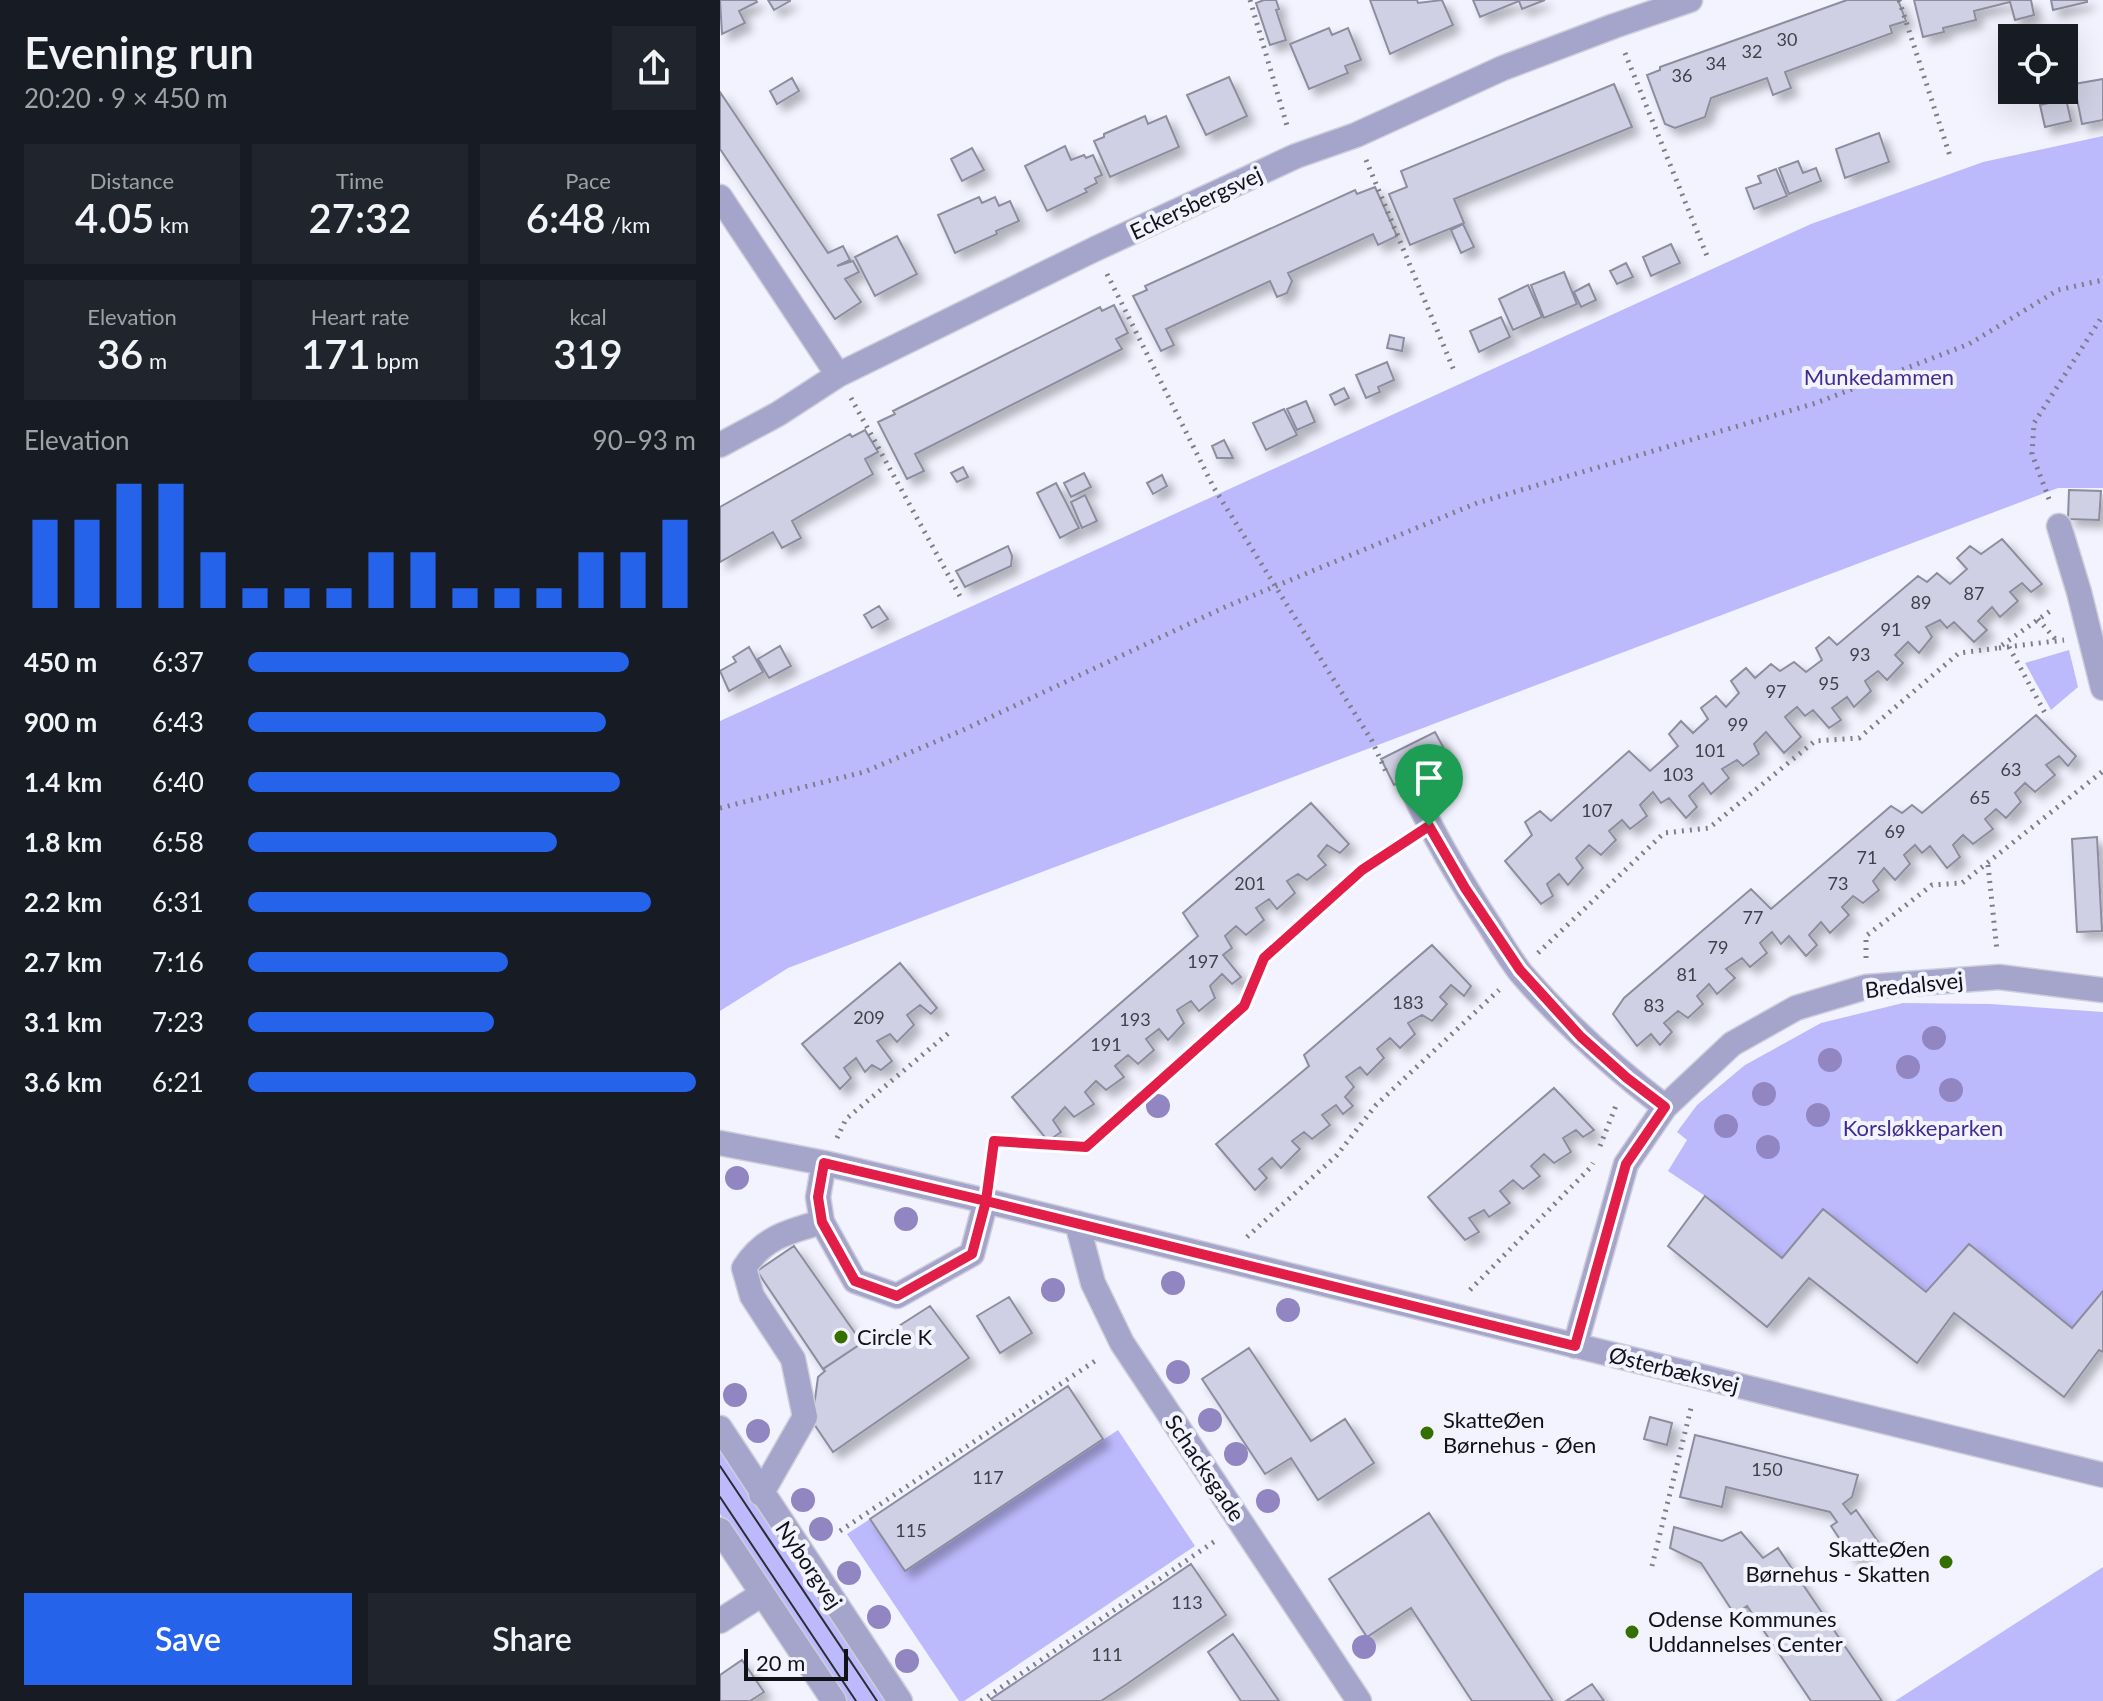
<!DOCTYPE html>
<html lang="en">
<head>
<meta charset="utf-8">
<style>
  :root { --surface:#171b24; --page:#20242c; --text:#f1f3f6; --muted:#9ea1a6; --accent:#2563eb }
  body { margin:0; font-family:Lato,sans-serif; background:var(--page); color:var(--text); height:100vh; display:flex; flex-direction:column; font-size:30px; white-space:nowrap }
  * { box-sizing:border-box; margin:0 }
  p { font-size:26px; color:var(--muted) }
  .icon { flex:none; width:44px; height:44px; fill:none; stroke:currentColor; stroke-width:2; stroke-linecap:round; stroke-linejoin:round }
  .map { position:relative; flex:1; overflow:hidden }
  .details { display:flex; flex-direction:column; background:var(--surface); width:720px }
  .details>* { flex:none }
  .fabs { position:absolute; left:1278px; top:24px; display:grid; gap:16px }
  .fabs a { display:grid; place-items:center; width:80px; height:80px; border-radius:0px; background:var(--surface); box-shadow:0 8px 32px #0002; font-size:40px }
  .scale { position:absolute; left:24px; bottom:20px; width:104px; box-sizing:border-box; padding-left:8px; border:4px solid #111118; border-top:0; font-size:22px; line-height:28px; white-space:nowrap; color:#111118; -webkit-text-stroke:6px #f2f3ff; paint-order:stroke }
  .pin { position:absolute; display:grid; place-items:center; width:68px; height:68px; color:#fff; margin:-82px -34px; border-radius:50% 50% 50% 0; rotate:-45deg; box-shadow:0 0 8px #0007 }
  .pin .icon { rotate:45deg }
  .round { display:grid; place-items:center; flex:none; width:84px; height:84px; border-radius:0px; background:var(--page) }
  .summary { display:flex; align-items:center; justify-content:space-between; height:136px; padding:0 24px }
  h1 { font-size:44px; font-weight:600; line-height:60px }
  .stats { display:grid; grid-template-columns:repeat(3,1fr); gap:12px; height:136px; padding:8px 24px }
  .stats div { display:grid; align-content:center; border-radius:0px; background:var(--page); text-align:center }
  .stats b { font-size:40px; font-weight:600 }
  .stats small { font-size:22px; font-weight:400 }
  .stats p { font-size:22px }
  .chart { height:224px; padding:16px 24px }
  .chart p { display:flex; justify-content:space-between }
  .chart svg { width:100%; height:144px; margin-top:8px; stroke:var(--accent); stroke-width:6 }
  .primary-button { display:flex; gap:16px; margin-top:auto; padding:16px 24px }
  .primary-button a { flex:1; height:92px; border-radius:0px; background:var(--accent); color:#fff; font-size:32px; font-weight:600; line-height:92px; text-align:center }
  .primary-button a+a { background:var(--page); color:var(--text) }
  ul { padding:0 24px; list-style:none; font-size:26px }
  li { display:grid; grid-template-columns:128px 96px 1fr; align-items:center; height:60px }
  li i { height:20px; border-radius:10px; background:var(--accent) }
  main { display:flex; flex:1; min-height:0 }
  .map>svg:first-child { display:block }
  .green { fill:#bcbafd }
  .building { fill:#d0d0e4; stroke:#8d8d9f; stroke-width:2; filter:url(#shadow) }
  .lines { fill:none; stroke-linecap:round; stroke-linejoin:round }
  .minor-casing { stroke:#cecfda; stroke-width:27 }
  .path { stroke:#7d7e87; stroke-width:5; stroke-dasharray:2 6; stroke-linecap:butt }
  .minor { stroke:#a5a4cb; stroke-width:24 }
  .tram { stroke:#2c2c33; stroke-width:2 }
  .tree { fill:#9186c2 }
  .route-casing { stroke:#fff; stroke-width:16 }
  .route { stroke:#e11d48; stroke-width:10 }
  .poi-dot { fill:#346f00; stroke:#f2f3ff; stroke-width:3 }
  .labels { text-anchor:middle; stroke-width:8; stroke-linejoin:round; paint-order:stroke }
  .number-label { font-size:18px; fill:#41414b }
  .street-label { font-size:22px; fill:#111118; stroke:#f2f3ff }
  .park-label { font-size:22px; fill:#412d90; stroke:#f2f3ff }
  .poi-label { font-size:22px; fill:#111118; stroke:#f2f3ff; text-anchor:start }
</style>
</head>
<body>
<main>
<section class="details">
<div class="summary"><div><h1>Evening run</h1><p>20:20 · 9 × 450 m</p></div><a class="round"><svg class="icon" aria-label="share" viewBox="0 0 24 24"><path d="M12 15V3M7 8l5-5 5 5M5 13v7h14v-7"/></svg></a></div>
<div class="stats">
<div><p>Distance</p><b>4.05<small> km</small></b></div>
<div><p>Time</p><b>27:32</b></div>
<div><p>Pace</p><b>6:48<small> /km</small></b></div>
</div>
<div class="stats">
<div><p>Elevation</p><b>36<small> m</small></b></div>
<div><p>Heart rate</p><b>171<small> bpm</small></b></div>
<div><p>kcal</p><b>319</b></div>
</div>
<div class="chart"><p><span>Elevation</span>90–93 m</p>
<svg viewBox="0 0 160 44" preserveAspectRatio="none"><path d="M5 44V17M15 44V17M25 44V6M35 44V6M45 44V27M55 44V38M65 44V38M75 44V38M85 44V27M95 44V27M105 44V38M115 44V38M125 44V38M135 44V27M145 44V27M155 44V17"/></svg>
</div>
<ul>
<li><b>450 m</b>6:37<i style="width:85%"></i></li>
<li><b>900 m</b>6:43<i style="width:80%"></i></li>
<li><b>1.4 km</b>6:40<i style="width:83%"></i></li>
<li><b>1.8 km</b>6:58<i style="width:69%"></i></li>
<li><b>2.2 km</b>6:31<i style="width:90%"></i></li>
<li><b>2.7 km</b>7:16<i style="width:58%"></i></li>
<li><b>3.1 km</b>7:23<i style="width:55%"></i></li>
<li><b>3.6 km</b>6:21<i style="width:100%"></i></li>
</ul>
<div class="primary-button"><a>Save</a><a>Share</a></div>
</section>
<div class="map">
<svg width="1383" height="1701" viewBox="0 0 1383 1701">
  <defs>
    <filter id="shadow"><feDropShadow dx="7" dy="7" stdDeviation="4" flood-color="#0004"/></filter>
  </defs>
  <rect width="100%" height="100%" fill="#f2f3ff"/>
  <path class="green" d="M1383,136V488H1338L68,968L0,1011V721L1091,224L1263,162Z
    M1349,650L1358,687L1331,710L1305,663Z
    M1183,1003L1270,1004L1383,1012V1291L1352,1328L1249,1244L1206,1292L1103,1209L1062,1258L985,1196L948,1171L967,1140L957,1132L977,1105L1025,1065L1101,1023Z
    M398,1430L475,1546L244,1701H239L127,1534L150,1519L185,1571Z
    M0,1446L170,1701H125L0,1514Z
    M1383,1567V1701H1175Z"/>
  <path class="building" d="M0,0H36L37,2L19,11L25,23L2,34Z
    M48,0H70V1L54,10Z
    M544,0H556L559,9L556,10L566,40L550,45L536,3Z
    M650,0H697L698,3L722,0L733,25L670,54Z
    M753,0H825L802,9L799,1L760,17Z
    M1127,0H1178L1186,21L1170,26L1172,33L1065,72L1071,88L1053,95L1047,78L991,98L985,117L955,128L945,124L927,75L940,70V67Z
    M1194,0H1311L1314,15L1295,20L1290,2L1254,11L1256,20L1223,28L1224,32L1203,37Z
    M1331,0H1367V2L1333,10Z
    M609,28L612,35L628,28L641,60L625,66L628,73L589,89L570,44Z
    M1282,70L1289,71L1288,84L1280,83Z
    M509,77L527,116L486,135L467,95Z
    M72,78L79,91L57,104L50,91Z
    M1383,79V120L1362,124L1354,84Z
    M894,84L912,127L734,199L744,223L690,245L669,194L687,187L681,171Z
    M0,92L108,253L123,246L130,260L117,266L133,261L139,272L125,279L141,302L115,319L0,149Z
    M1346,99L1351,121L1325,127L1320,105Z
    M425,116L428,124L446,116L459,147L390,177L374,141L384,137V134Z
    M1159,133L1169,162L1125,178L1116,149Z
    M345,146L351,160L364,155L366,158L373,155L382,175L375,178L377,183L365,189L367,192L327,211L305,166Z
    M252,148L264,170L242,181L231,159Z
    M1078,161L1083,173L1096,168L1101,181L1069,194L1059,168Z
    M1056,169L1067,196L1034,209L1026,188L1041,183L1038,176Z
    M655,187L677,236L658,245L653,234L568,273L572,281L567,293L557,297L550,281L446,329L454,345L441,351L413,296L427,290L425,286L635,190L637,194Z
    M259,197L262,203L275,197L279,206L290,201L299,221L276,231L277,234L235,253L218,215Z
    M743,224L754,247L741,253L731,230Z
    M177,236L197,274L155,296L135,257Z
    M951,244L960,263L931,276L923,257Z
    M906,263L913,277L897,284L890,271Z
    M844,272L857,304L824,318L811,285Z
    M869,284L876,300L861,307L854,292Z
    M808,285L822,317L793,330L779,299Z
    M394,305L408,333L396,339L402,349L195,454L204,471L187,479L158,422L175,414L173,411L380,307L382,311Z
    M781,317L790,337L759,352L750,331Z
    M670,335L684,338L682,351L667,348Z
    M667,362L674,380L658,387L660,392L646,398L636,375Z
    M624,388L629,398L615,405L610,395Z
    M586,401L595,422L577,430L567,409Z
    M564,409L577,435L546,450L533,423Z
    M145,430L158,452L145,459L153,474L72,521L81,538L62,548L53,532L0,562V507L130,434L132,437Z
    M504,440L513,458H497L492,446Z
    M243,467L248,477L237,482L231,473Z
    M364,473L371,487L351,497L344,483Z
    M442,475L447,486L433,494L427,483Z
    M336,483L359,528L340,538L317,493Z
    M1349,490L1381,491L1379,520L1348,519Z
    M365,495L377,521L362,528L351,502Z
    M1282,539L1322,584L1311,592L1302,583L1290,592L1298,601L1280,617L1272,607L1258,621L1267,630L1254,642L1234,622L1227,628L1220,620L1206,627L1212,637L1199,653L1188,642L1175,655L1183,663L1167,680L1158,671L1145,681L1151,691L1134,707L1127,697L1112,708L1121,720L1109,728L1093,710L1085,716L1077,707L1065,717L1081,737L1064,753L1046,732L1034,744L1039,754L1023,766L1017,760L1002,769L1009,778L991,794L983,783L969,796L977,807L966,818L949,798L941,803L933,792L920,805L927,816L910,829L902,820L889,831L896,840L881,855L869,845L856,858L863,868L848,885L839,874L827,884L833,896L821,904L785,861L812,835L805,822L820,811L831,821L909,751L930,771L958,746L949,734L961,721L973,733L988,719L981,708L996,696L1006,707L1019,693L1011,681L1026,668L1035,678L1051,664L1060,671L1074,662L1086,672L1102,660L1096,648L1109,637L1117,645L1198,576L1207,582L1217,573L1230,584L1247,569L1237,558L1250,546L1261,554Z
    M288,546L292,556L291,566L245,587L236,571Z
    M159,606L168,619L152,628L144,615Z
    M60,646L71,666L49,678L38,659Z
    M29,647L43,672L9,691L0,671L16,662L13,657Z
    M1316,715L1356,756L1348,766L1339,756L1326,765L1335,775L1315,792L1305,783L1295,793L1301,802L1286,818L1276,809L1265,819L1273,829L1253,844L1243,835L1233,845L1240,857L1227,868L1210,846L1202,853L1195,845L1184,855L1190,864L1175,880L1164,868L1153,881L1159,890L1143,903L1133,896L1122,907L1129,915L1110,933L1101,922L1089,935L1097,945L1086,956L1069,936L1061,944L1052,932L1040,943L1047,953L1030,967L1022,958L1006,969L1015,978L997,994L989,984L977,996L983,1004L968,1018L958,1011L944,1023L952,1032L940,1045L931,1034L917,1046L893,1014L904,998L1031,889L1051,909L1171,806L1182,813L1192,805L1202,813Z
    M715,732L729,758L674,785L661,759Z
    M591,803L629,844L620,853L607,845L598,856L606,865L587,880L578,874L567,881L575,893L557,909L549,899L536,908L544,920L526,935L516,926L505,936L512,948L503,955L521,977L512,984L502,974L490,986L495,998L479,1011L471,1001L457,1010L464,1023L448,1040L439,1029L426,1039L434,1050L418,1064L408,1055L395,1066L404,1077L386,1090L376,1081L365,1092L374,1104L354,1117L345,1107L333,1120L341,1132L328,1141L292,1097L478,936L463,913Z
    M1377,837L1382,931L1357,932L1352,839Z
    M712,945L751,986L744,996L731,985L720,997L727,1004L712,1021L702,1015L688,1023L695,1034L680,1048L670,1038L657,1049L664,1058L647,1075L640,1067L626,1077L634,1087L625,1097L633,1106L623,1114L616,1105L602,1115L610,1125L592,1139L584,1132L572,1141L580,1149L561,1168L552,1158L539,1169L547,1178L535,1190L496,1144L589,1066L584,1055Z
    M180,963L217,1008L211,1014L200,1005L187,1015L194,1025L177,1042L170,1034L157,1041L172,1061L161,1070L152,1065L145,1072L136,1058L124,1068L131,1078L120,1089L82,1044Z
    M834,1088L874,1130L863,1137L856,1130L843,1138L851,1152L834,1163L824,1154L811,1166L820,1176L803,1189L793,1180L780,1191L790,1203L769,1217L764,1210L749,1218L759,1232L745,1240L708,1197Z
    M985,1196L1062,1258L1103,1209L1206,1292L1249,1244L1352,1328L1383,1291V1352L1379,1350L1344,1397L1234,1313L1197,1363L1089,1278L1047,1327L948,1246Z
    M74,1246L142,1343L103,1369L37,1271Z
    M289,1297L312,1333L280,1353L257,1316Z
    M210,1306L249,1358L113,1452L92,1421L98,1377L105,1371L103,1369L142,1343L146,1347Z
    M529,1348L591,1441L625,1419L654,1463L598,1500L571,1458L545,1474L482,1379Z
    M348,1386L383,1439L185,1571L150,1519Z
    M930,1417L952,1423L947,1445L924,1439Z
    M975,1435L1138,1475L1132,1497L1123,1504L1131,1514L1136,1510L1159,1543L1134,1560L1111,1526L1117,1522L1110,1512L1006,1487L1002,1507L960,1497Z
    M709,1513L833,1701H752L691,1608L647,1637L609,1579Z
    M954,1527L1002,1541L1021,1532L1043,1558L1058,1548L1162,1701H1091L1027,1606L1015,1615L981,1563L950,1548Z
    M471,1564L506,1615L407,1684L381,1701H273L271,1699Z
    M513,1634L559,1701H521L488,1652Z
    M22,1660L44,1692L30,1701H0V1675Z
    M872,1684L884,1701H846Z"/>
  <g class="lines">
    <g class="minor-casing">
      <path id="minor" d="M0,197L118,375
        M0,445L58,414L118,375L375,249L576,156L636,135L783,68L894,26L970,0
        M1339,526L1359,592L1383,688
        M691,787C714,836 741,882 770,926C780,942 790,959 801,973C844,1023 893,1067 945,1107
        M0,1143L104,1163L266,1201L1383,1475
        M104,1163L98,1197L102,1222L135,1281L177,1296L252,1254L266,1201
        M357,1223L373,1283L402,1343L639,1701
        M855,1346L906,1164L945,1107L1012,1044L1076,1008L1146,987L1279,977L1383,990
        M0,1428L180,1701
        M41,1494L85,1417L73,1359L32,1296L24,1268C44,1237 68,1232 102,1222
        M0,1530L114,1701
        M0,1621L42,1594"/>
    </g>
    <path class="path" d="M530,0L568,129
      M1179,0L1230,156
      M905,53L987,256
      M646,160L735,373
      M387,274L494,488L652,741L667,774
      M131,398L242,600
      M1329,499L1312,454L1314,423L1383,315
      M1318,619L1336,640
      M1289,647L1325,713
      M1279,648L1344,640
      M0,808L144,772L243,730L505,607L757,503L1096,403L1249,344L1338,290L1383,280
      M1268,865L1277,951
      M818,953L944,833L989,828L1095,741L1139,738L1239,653L1278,648L1333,609
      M1146,958V936L1212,885L1242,883L1383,771
      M117,1138L126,1119L231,1031
      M880,1146L897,1103
      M270,1172L274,1141L366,1147L524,1006L544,958L642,870L688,840
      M527,1237L617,1155L656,1105L779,990
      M750,1290L870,1168L873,1163
      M120,1531L378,1359
      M932,1566L972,1404
      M261,1701L498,1539"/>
    <use href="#minor" class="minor"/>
    <path class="tram" d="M0,1466L157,1701
      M0,1497L136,1701"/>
  </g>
  <g class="tree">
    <circle cx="1214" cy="1038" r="12"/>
    <circle cx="1110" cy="1060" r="12"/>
    <circle cx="1188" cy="1067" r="12"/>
    <circle cx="1231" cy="1090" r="12"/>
    <circle cx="1044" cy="1094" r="12"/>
    <circle cx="438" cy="1106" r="12"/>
    <circle cx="1098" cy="1115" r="12"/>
    <circle cx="1006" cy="1126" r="12"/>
    <circle cx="1048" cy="1147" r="12"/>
    <circle cx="17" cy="1178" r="12"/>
    <circle cx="186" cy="1219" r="12"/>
    <circle cx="453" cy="1283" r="12"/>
    <circle cx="333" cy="1290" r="12"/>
    <circle cx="568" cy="1310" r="12"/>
    <circle cx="458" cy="1372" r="12"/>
    <circle cx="15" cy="1395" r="12"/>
    <circle cx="490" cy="1420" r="12"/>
    <circle cx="38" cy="1431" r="12"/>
    <circle cx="516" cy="1454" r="12"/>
    <circle cx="83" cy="1500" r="12"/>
    <circle cx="548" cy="1501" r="12"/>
    <circle cx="101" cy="1529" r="12"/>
    <circle cx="129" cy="1573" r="12"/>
    <circle cx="159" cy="1617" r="12"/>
    <circle cx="644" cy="1647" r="12"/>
    <circle cx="187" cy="1661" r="12"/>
  </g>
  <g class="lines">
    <g class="route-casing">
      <path id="route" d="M709,826L642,870L544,958L524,1006L366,1147L274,1141L266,1201L104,1163L98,1197L102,1222L135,1281L177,1296L252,1254L266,1201L855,1346L906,1164L945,1107L907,1078L861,1037L800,970L745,888L709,826"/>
    </g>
    <use href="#route" class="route"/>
  </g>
  <g class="poi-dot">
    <circle cx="121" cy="1337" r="8"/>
    <circle cx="707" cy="1433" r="8"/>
    <circle cx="1226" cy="1562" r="8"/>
    <circle cx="912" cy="1632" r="8"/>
  </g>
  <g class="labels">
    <g class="number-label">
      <text x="1067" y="46">30</text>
      <text x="1032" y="58">32</text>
      <text x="996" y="70">34</text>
      <text x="962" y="82">36</text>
      <text x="1254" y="600">87</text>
      <text x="1201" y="609">89</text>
      <text x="1171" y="636">91</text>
      <text x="1140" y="661">93</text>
      <text x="1109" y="690">95</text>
      <text x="1056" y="698">97</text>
      <text x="1018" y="731">99</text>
      <text x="990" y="757">101</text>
      <text x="1291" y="776">63</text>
      <text x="958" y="781">103</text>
      <text x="1260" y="804">65</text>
      <text x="877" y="817">107</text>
      <text x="1175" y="838">69</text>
      <text x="1147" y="864">71</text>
      <text x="530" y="890">201</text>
      <text x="1118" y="890">73</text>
      <text x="1033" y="924">77</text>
      <text x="998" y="954">79</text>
      <text x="483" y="968">197</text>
      <text x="967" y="981">81</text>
      <text x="688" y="1009">183</text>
      <text x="934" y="1012">83</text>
      <text x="149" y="1024">209</text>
      <text x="415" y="1026">193</text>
      <text x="386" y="1051">191</text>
      <text x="1047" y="1476">150</text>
      <text x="268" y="1484">117</text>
      <text x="191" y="1537">115</text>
      <text x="467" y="1609">113</text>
      <text x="387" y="1661">111</text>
    </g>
    <g class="street-label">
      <text transform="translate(476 203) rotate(-25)" y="8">Eckersbergsvej</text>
      <text transform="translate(1194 985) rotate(-6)" y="8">Bredalsvej</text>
      <text transform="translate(954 1370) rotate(14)" y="8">Østerbæksvej</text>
      <text transform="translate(485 1468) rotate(56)" y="8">Schacksgade</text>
      <text transform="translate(89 1565) rotate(56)" y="8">Nyborgvej</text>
    </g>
    <g class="park-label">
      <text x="1159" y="385">Munkedammen</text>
      <text x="1203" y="1136">Korsløkkeparken</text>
    </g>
    <g class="poi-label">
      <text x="137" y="1345">Circle K</text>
      <text x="723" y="1428">SkatteØen<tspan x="723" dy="25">Børnehus - Øen</tspan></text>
      <text x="1210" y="1557" text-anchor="end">SkatteØen<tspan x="1210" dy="25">Børnehus - Skatten</tspan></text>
      <text x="928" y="1627">Odense Kommunes<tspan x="928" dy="25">Uddannelses Center</tspan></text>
    </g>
  </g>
</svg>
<div class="fabs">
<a><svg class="icon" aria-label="locate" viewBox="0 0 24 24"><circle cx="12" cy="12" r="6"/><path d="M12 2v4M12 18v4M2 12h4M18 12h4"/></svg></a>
</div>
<div class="scale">20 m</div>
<div class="pin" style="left:709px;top:826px;background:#1e9e55"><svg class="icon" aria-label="arrive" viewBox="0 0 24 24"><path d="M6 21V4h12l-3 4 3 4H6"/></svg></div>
</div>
</main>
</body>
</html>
